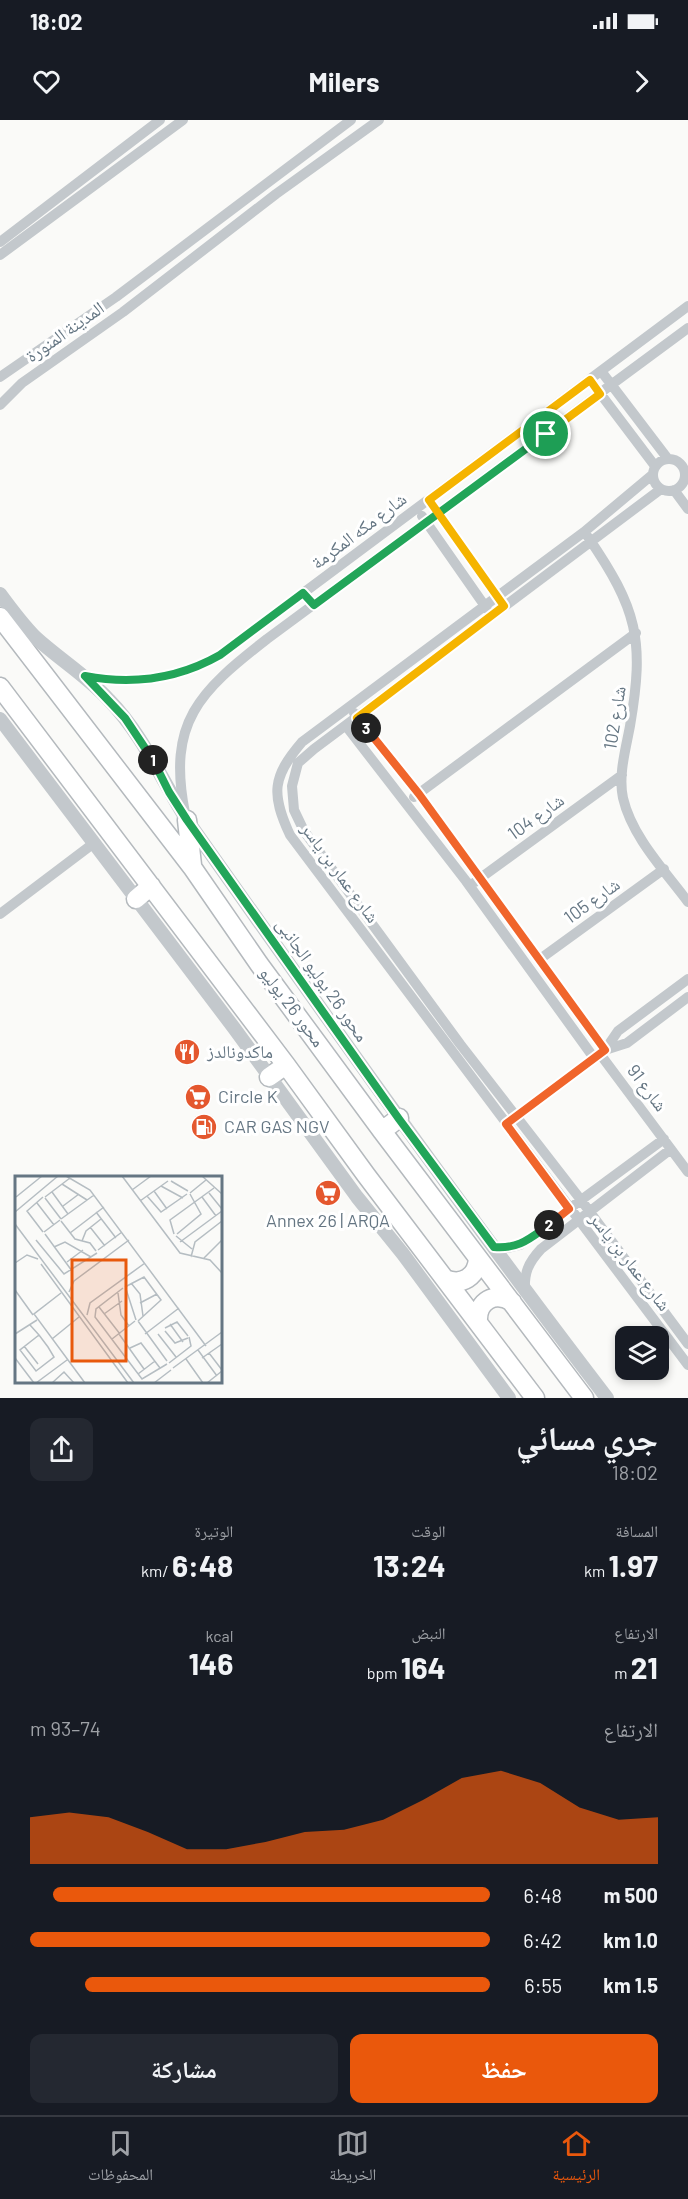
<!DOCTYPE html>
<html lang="ar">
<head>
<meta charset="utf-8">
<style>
  :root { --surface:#171b24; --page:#242831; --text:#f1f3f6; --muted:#9ea1a6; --line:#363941; --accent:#ea580c }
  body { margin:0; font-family:Barlow,"Noto Naskh Arabic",sans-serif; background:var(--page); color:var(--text); direction:rtl; height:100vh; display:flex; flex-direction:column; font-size:22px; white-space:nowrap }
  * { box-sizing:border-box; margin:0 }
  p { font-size:20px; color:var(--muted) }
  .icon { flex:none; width:33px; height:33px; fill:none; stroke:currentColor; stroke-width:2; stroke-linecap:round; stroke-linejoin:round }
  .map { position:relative; height:1278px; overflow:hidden; direction:ltr }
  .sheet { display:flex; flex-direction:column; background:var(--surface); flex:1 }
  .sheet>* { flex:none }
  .buttons { position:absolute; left:615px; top:1206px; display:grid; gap:12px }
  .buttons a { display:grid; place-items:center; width:54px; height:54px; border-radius:12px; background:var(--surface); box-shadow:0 3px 9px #0003; font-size:30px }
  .pin { position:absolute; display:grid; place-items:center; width:51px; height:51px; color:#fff; margin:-26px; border:3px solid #fff; border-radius:50%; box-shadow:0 2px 6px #0007 }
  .km { position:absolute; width:30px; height:30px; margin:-15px; border-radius:50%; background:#222; color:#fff; font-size:16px; line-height:30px; text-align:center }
  .round { display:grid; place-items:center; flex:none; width:63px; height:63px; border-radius:12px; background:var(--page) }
  .head { display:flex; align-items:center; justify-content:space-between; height:102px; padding:0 30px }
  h1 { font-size:33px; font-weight:700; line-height:45px }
  .figures { display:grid; grid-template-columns:repeat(3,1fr); gap:9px; height:102px; padding:6px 30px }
  .figures div { display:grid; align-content:center }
  .figures b { font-size:30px; font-weight:700 }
  .figures small { font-size:16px; font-weight:400 }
  .figures p { font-size:16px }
  .chart { height:168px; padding:12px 30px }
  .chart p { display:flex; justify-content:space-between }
  .chart svg { width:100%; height:108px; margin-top:6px; fill:var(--accent); opacity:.7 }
  .primary-button { display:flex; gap:12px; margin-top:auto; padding:12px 30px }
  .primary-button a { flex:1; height:69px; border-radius:12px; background:var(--accent); color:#fff; font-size:24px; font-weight:700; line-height:69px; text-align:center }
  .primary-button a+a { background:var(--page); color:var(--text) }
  ul { padding:0 30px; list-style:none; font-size:20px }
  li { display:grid; grid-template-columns:96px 72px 1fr; align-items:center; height:45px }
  li i { height:15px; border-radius:8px; background:var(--accent) }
  .status { display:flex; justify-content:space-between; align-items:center; height:42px; padding:0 30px; background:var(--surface); direction:ltr }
  .status svg { height:16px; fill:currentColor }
  header { display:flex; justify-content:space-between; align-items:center; height:78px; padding:0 30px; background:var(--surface); font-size:27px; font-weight:700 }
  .tab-bar { display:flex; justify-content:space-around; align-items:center; height:84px; border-top:2px solid var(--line); background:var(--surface); font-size:16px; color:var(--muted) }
  .tab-bar a { display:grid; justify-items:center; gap:3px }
  .tab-bar .current { color:var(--accent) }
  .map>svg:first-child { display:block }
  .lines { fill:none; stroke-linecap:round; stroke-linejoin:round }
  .trunk-casing { stroke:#b4b9bd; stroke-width:21 }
  .minor { stroke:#c3c8cc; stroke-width:10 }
  .tertiary { stroke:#c3c8cc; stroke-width:14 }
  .trunk { stroke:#fff; stroke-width:18 }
  .split-1-casing { stroke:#fff; stroke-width:12 }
  .split-2-casing { stroke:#fff; stroke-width:12 }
  .split-3-casing { stroke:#fff; stroke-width:12 }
  .split-4-casing { stroke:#fff; stroke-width:12 }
  .split-1 { stroke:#22a559; stroke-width:8 }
  .split-2 { stroke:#22a559; stroke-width:8 }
  .split-3 { stroke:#f0652b; stroke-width:8 }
  .split-4 { stroke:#f5b400; stroke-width:8 }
  .labels { text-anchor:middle; stroke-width:6; stroke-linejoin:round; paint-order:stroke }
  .street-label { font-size:18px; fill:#657683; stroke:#fff }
  .poi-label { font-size:18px; fill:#657683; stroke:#fff; text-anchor:start }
  .inset-road { fill:none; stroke:#b5bdc2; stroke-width:1.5 }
  .view { fill:#e8590c; fill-opacity:0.15; stroke:#e8590c; stroke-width:3 }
  .inset-edge { fill:none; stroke:#657683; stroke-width:3 }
</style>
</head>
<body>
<div class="status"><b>18:02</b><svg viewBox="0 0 49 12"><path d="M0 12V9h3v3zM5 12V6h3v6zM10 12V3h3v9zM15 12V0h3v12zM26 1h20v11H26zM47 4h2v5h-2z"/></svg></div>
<header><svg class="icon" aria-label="forward" viewBox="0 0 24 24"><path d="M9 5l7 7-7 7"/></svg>Milers<svg class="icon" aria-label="heart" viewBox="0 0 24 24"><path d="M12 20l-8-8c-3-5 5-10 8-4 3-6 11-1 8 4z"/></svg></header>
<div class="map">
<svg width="688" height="1278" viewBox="0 0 688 1278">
  <rect width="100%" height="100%" fill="#fafaf8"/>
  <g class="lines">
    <g class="trunk-casing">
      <path id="trunk" d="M0,497L192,747L259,844L382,1011L584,1278
        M0,567L286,945L366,1055L535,1278
        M187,700L192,745
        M136,779L151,766
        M269,957L286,945
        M382,1011L399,998
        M445,1159C462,1166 477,1157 478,1138
        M478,1201C477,1181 495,1171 512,1182"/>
    </g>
    <path class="minor" d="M0,122L160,0
      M0,135L183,0
      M601,251L668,339
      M0,257L116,177L351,0
      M590,260L655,346
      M0,285L22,263L123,192L276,74L379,0
      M653 355a16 16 0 1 1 32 0a16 16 0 1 1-32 0Z
      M652,355L584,412L302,622C272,657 271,674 290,715L688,1245
      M661,369L314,629L298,643L292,666L294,690L304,711L460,924L581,1080L688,1224
      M674,370L688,389
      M429,380L500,481
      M422,396L487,489
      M588,417C637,489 645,519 630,606C626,628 618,655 623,678C632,717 665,751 688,782
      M85,556C133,565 177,559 220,535L688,186
      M354,593L419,674L605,930
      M346,606L466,761L594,938
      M414,677L636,513
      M185,693C167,602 199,572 267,519L688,208
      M475,762L622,655
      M0,794L94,723
      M540,839L664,749
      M605,930L627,923L688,877
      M600,934L688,1052
      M511,1000L605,930L618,911L688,859
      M494,1127L508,1128L520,1125L664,1019
      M525,1171C524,1153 528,1143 541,1129L671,1029"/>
    <path class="tertiary" d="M0,474C11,489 22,504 35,517C59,539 87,556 109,580C143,615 161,659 187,700C324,894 462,1089 607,1278
      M0,599L234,908L357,1077L403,1134L509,1278"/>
    <use href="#trunk" class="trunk"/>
  </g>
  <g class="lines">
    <g class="split-1-casing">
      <path id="split-1" d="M153,640L125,598L85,556C133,565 178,559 220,535L303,473L314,485L546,314"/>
    </g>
    <g class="split-2-casing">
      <path id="split-2" d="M153,640L169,672L187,700L399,999L494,1127C519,1129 529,1119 549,1105"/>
    </g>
    <g class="split-3-casing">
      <path id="split-3" d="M366,608L419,674L605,930L506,1004L569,1089L549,1105"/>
    </g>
    <g class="split-4-casing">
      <path id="split-4" d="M366,608L357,598L504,486L429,380L590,260L600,274L546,314"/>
    </g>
    <use href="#split-1" class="split-1"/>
    <use href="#split-2" class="split-2"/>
    <use href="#split-3" class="split-3"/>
    <use href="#split-4" class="split-4"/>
  </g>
  <defs>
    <g id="restaurant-disc" transform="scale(1.35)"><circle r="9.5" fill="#e4572e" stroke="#fff"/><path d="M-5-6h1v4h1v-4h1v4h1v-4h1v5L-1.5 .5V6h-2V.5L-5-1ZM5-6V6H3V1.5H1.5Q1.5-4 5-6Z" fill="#fff"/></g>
    <g id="supermarket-disc" transform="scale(1.35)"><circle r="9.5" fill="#e4572e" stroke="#fff"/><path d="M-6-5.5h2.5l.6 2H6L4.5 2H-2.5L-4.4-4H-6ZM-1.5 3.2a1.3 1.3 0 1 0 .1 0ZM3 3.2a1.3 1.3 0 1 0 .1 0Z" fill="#fff"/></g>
    <g id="fuel-disc" transform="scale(1.35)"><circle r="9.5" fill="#e4572e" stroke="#fff"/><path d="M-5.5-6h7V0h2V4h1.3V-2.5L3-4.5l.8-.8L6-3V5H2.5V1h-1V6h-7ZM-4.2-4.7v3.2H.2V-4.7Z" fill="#fff"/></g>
  </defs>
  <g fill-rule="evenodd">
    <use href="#restaurant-disc" x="187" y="932"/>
    <use href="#supermarket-disc" x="198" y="977"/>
    <use href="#fuel-disc" x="204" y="1007"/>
    <use href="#supermarket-disc" x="328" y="1073"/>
  </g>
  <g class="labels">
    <g class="street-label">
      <text transform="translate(65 212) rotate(-35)" y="6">المدينة المنورة</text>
      <text transform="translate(359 411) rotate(-37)" y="6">شارع مكه المكرمة</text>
      <text transform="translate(615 598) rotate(-81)" y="6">شارع 102</text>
      <text transform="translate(536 697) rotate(-36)" y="6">شارع 104</text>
      <text transform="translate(340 753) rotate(54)" y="6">شارع عمار بن ياسر</text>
      <text transform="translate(592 781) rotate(-36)" y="6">شارع 105</text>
      <text transform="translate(322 860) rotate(55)" y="6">محور 26 يوليو الجانبى</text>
      <text transform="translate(292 887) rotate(53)" y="6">محور 26 يوليو</text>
      <text transform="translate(647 968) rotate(53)" y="6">شارع 91</text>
      <text transform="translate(630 1142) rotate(52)" y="6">شارع عمار بن ياسر</text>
    </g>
    <g class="poi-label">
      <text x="207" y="938">ماكدونالدز</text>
      <text x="218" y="983">Circle K</text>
      <text x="224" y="1013">CAR GAS NGV</text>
      <text x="328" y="1107" text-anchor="middle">Annex 26 | ARQA</text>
    </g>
  </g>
  <g transform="translate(15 1056)">
    <rect width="207" height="207" fill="#fafaf8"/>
    <path class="inset-road" d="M51,0L75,14L191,170M107,0L165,77L195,84L207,97M187,0L207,18M156,5L173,15M47,8L72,24M146,10L168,22M117,14L136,0M139,15L152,33M37,16L53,38M175,17L191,4M194,17L207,33M132,20L146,36L172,18M1,21L27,0M30,21L55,2M187,21L201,40M30,22L46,43M125,25L153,5M22,27L39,49M48,30L64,18M0,36L43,0M81,36L101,62M46,43L79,19M46,45L60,63L75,67L81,75M0,48L119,207M75,51L90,70M28,56L12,35L28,21M29,56L45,44M55,57L89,31M30,58L57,95M159,58L155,44L199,12M162,58L186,38L175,18M161,60L177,73M21,64L49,98L82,77M67,65L71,55L86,43M165,66L207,35M39,71L50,66L76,81M83,74L107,56M176,81L180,66L207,45M189,82L207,64M52,86L68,74M0,87L12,79L23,83M26,88L113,207M116,107L125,118L128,140M110,111L129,101L146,124L123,145M108,112L81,133L80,141L127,203L152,188M111,113L121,144M0,114L18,139M54,116L59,105L114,64M46,117L19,138L70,207M103,117L106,139L114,150M125,127L142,118M84,131L105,158M89,138L107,125M72,139L75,127L130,87M123,145L152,185M155,148L168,166M15,149L24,159L33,171L39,181L21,195L5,174L24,159M150,152L162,146L173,160M150,155L160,167L173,162M0,158L22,144M104,158L129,193M130,158L164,132M143,158L161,181M37,163L64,141M97,163L120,145M9,170L23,188M115,172L126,167L145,192M183,174L202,200M194,177L207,194M0,182L19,207M187,182L207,168M171,183L188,207M154,187L176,170L174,161M158,192L207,156M123,198L140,185M21,207L52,184M37,207L49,196L59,207M139,207L156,194M192,207L207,195"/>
    <path class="view" d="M57,84H111V185H57Z"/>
    <rect width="207" height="207" class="inset-edge"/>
  </g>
</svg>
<div class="buttons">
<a><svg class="icon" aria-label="layers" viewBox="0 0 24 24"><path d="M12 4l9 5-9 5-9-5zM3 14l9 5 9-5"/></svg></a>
</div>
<div class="pin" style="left:546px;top:314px;background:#1e9e55"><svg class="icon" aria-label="arrive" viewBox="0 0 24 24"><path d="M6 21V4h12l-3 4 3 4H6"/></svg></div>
<b class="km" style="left:153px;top:640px">1</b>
<b class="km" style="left:549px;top:1105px">2</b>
<b class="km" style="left:366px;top:608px">3</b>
</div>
<section class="sheet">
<div class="head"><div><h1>جري مسائي</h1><p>18:02</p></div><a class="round"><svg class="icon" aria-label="share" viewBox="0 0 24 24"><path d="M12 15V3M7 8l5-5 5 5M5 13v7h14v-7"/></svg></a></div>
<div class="figures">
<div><p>المسافة</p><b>1.97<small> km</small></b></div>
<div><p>الوقت</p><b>13:24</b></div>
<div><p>الوتيرة</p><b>6:48<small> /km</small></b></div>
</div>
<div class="figures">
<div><p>الارتفاع</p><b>21<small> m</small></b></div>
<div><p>النبض</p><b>164<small> bpm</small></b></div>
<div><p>kcal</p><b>146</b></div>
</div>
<div class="chart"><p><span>الارتفاع</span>74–93 m</p>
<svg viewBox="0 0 160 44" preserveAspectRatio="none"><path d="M0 44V25L10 23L20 25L30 31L40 38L50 38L60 35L70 31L80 30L90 26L100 18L110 9L120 6L130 11L140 21L150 26L160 25V44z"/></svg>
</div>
<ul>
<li><b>500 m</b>6:48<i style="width:95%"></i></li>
<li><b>1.0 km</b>6:42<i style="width:100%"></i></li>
<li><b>1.5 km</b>6:55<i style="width:88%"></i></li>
</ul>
<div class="primary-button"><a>حفظ</a><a>مشاركة</a></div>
</section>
<nav class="tab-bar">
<a class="current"><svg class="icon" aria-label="home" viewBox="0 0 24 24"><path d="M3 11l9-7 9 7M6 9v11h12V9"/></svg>الرئيسية</a>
<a><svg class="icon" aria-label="map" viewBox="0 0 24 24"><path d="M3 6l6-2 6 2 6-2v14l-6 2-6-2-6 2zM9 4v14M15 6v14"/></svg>الخريطة</a>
<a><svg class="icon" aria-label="saved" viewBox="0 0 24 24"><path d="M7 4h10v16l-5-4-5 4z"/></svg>المحفوظات</a>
</nav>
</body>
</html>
